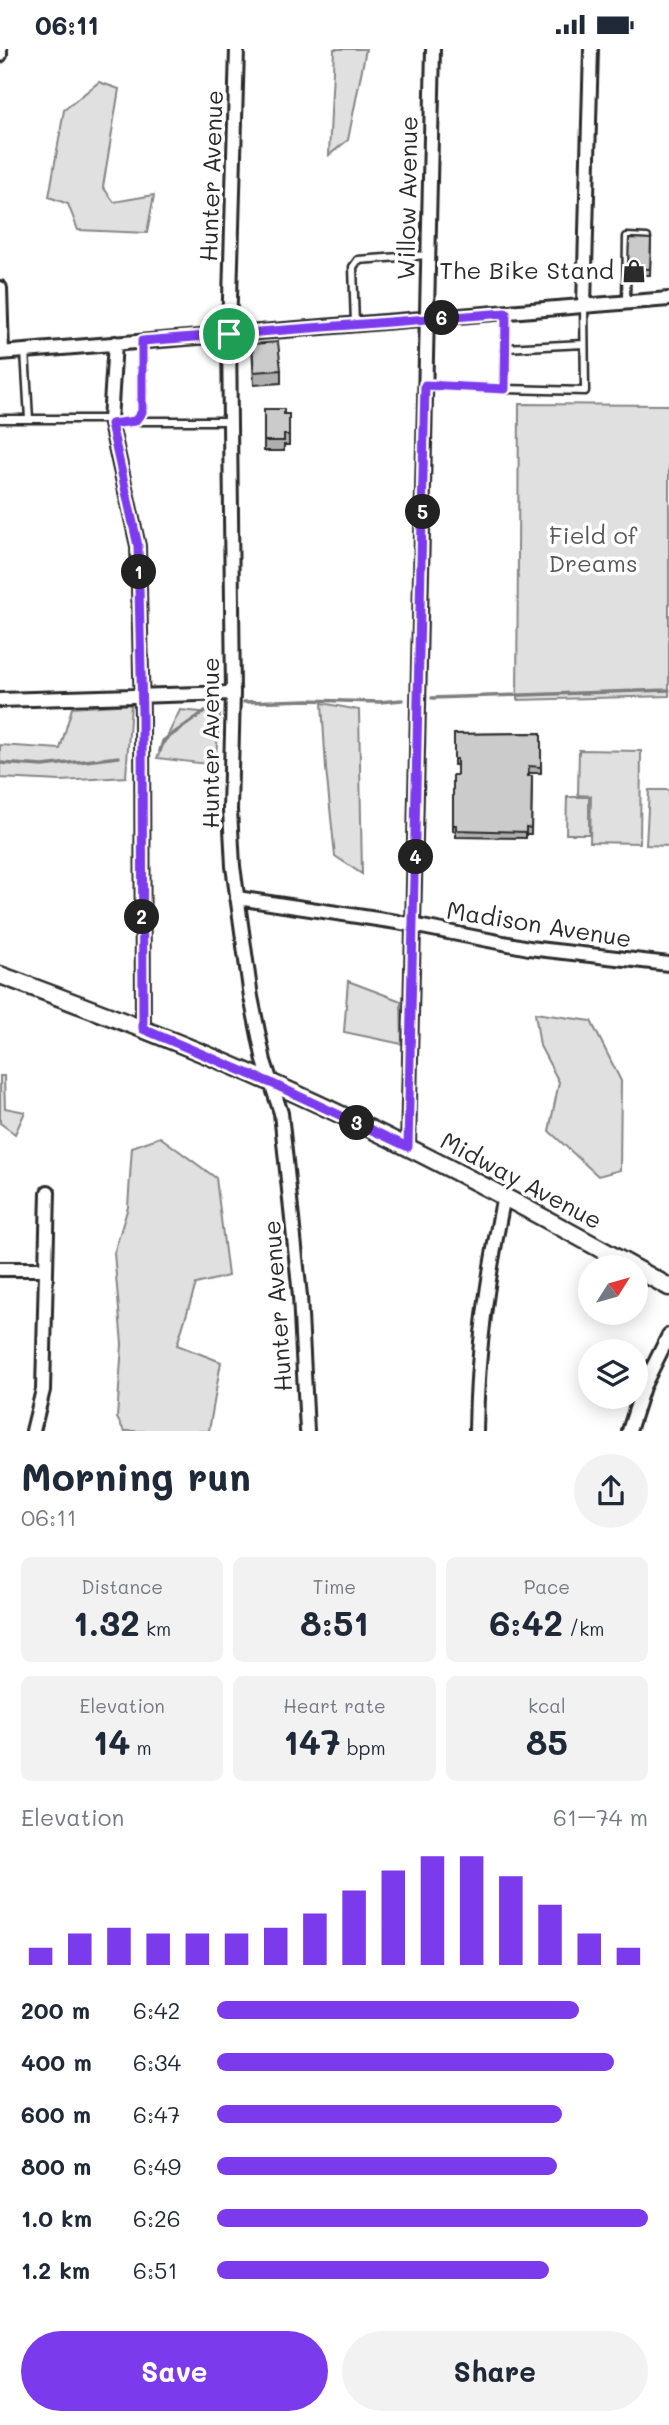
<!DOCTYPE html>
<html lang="en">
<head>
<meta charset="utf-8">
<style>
  :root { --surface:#fff; --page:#f2f2f3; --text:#1f2937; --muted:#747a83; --accent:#7c3aed }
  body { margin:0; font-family:Mali,sans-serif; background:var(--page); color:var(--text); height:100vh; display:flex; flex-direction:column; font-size:26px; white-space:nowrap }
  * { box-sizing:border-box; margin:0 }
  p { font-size:23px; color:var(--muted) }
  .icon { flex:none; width:38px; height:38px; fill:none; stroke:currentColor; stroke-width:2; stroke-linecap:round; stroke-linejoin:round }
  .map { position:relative; height:1382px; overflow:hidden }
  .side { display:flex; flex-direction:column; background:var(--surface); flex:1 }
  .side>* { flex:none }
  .needle { width:46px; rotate:53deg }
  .fabs { position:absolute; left:578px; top:1206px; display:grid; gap:14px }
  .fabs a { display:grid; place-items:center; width:70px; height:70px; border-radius:50%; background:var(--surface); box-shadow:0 4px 18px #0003; font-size:35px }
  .pin { position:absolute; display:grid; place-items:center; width:60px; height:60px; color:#fff; margin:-30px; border:4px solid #fff; border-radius:50%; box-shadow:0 2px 7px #0007 }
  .km { position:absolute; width:35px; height:35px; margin:-18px; border-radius:50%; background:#222; color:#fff; font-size:19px; line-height:35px; text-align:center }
  .round { display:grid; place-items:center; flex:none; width:74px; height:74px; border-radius:37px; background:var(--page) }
  .head { display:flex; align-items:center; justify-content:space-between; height:119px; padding:0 21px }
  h1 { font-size:38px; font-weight:700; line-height:52px }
  .figures { display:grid; grid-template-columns:repeat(3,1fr); gap:10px; height:119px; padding:7px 21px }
  .figures div { display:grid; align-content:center; border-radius:10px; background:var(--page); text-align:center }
  .figures b { font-size:35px; font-weight:700 }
  .figures small { font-size:19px; font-weight:400 }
  .figures p { font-size:19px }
  .chart { height:196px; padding:14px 21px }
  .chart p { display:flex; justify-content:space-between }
  .chart svg { width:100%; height:126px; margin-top:7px; stroke:var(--accent); stroke-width:6 }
  .primary-button { display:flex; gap:14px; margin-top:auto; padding:14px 21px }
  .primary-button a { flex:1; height:80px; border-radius:42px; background:var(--accent); color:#fff; font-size:28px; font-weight:700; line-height:80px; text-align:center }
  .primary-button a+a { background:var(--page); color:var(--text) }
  ul { padding:0 21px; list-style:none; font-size:23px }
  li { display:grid; grid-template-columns:112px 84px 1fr; align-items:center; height:52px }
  li i { height:18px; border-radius:9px; background:var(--accent) }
  .status { display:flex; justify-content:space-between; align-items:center; height:49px; padding:0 35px; background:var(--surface); direction:ltr }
  .status svg { height:19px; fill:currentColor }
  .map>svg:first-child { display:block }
  .green { fill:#e0e0e0; stroke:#868686; stroke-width:2 }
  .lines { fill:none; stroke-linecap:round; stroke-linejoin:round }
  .stream { stroke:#7e7e7e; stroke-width:3.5 }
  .service-casing { stroke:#2b2b2b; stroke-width:11 }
  .minor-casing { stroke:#2b2b2b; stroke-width:18 }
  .tertiary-casing { stroke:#2b2b2b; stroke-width:21 }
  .service { stroke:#fff; stroke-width:6 }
  .minor { stroke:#fff; stroke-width:12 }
  .tertiary { stroke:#fff; stroke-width:16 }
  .wall { fill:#afafaf; stroke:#2b2b2b; stroke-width:2 }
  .building { fill:#cbcbcb; stroke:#2b2b2b; stroke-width:2 }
  .route-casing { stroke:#fff; stroke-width:14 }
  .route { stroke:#7c3aed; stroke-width:9 }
  .labels { text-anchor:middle; stroke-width:7; stroke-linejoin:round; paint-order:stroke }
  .street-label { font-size:24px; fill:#2b2b2b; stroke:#fff }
  .poi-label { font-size:24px; fill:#2b2b2b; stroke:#fff; text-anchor:end }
  .park-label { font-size:24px; fill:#585858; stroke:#fff }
</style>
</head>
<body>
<div class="status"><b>06:11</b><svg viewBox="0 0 49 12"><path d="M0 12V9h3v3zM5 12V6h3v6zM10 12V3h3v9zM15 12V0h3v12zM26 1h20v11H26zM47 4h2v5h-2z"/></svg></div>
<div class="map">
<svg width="669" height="1382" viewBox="0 0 669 1382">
  <rect width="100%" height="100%" fill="#fff"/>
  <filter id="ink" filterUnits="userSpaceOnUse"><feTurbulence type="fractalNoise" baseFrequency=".0143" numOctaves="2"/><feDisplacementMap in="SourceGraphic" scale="14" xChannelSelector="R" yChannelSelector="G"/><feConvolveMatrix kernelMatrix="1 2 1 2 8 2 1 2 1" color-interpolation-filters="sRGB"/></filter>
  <g filter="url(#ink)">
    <path class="green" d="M334,0H366L348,91L329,106Z
      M99,33L119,40L103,138L114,153L154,146L147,184L78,181L68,155L49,148L64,61Z
      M519,355L669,356V647L517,651Z
      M322,654L359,661L362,825L335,807L326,720Z
      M131,655L126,728L61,732L0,729V696L60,700L72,659Z
      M180,661L220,665L215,716L157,709Z
      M579,701L641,702L640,794L590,793L591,747L578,746Z
      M649,741H669V797L646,796Z
      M567,748H589V785H566Z
      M348,932L401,952L402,995L344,983Z
      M535,964L591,972L621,1032L620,1121L598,1127L549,1082L559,1033L540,997Z
      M0,1027H4L5,1059L25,1063L15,1085L0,1074Z
      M160,1088L216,1129L228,1227L196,1235L177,1296L221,1313L209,1382H124L117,1369L122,1295L114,1204L128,1158L132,1098Z"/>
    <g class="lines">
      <path class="stream" d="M432,649L669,641
        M244,653L307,651L379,653L402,651
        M160,702L163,692L214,656
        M0,714L43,717L119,708"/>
      <g class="service-casing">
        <path id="service" d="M626,253L627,188L647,189
          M355,275L353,218L358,211L428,206
          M505,299L584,295
          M25,302L29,370H110
          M425,336L505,340L506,264
          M505,340L585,342L584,256
          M0,370H29
          M135,372H230
          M112,375L135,372L142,363V292"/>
      </g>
      <g class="minor-casing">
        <path id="minor" d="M237,0L229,285L233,644L230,761L233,817L251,948L264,1012L281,1064L300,1247L307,1382
          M0,6V0
          M0,239L2,304
          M584,256L591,0
          M115,294L110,371L138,497L142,666L143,980
          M0,304L669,250
          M0,651L233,644
          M237,849L397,873L529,899L669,915
          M408,1098L433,0
          M0,1220H46
          M33,1382L43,1341L48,1143
          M476,1382C477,1300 488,1226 504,1147
          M629,1382L643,1338L669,1286"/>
      </g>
      <g class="tertiary-casing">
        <path id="tertiary" d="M0,926C91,960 183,994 272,1034C396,1089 515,1152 633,1218
          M635,1219L669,1238"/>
      </g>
      <use href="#service" class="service"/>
      <use href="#minor" class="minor"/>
      <use href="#tertiary" class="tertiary"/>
    </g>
    <path class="wall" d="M629,189L651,190L650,226H628Z
      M252,295L281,321V334L254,336Z
      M264,360L284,365H289V396H284V402H264Z
      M541,684V724H529V727H532L531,785H526V789L456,788V783L453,782V726H457V716H454V685Z"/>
    <path class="building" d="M629,189L651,190L650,220L628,219Z
      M278,293L281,321L254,323L252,295Z
      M264,360H284V365H289V386H284V392H264Z
      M541,684V718L529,717L528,727H532L531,779L526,778V783L456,781V776H453V726H457V710H454V685Z"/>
  </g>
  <g class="lines" filter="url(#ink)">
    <g class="route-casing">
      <path id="route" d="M506,264L505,340L425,336L408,1098L271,1034L143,980L142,666L138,497L111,375L135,372L142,363V292Z"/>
    </g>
    <use href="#route" class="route"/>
  </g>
  <defs>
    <g id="shop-bare" transform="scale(1.89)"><path d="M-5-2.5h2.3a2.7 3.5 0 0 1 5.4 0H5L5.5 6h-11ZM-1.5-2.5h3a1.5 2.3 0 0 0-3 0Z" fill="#2b2b2b" stroke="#fff" stroke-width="2.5" paint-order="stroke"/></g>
  </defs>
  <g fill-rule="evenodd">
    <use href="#shop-bare" x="634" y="222"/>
  </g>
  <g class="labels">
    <g class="street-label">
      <text transform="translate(212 127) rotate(-88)" y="8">Hunter Avenue</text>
      <text transform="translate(408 149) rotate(-89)" y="8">Willow Avenue</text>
      <text transform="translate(211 694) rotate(-90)" y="8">Hunter Avenue</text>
      <text transform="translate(539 876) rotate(9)" y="8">Madison Avenue</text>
      <text transform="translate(521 1132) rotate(28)" y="8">Midway Avenue</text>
      <text transform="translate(278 1257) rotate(-94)" y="8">Hunter Avenue</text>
    </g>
    <g class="poi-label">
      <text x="614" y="230">The Bike Stand</text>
    </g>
    <g class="park-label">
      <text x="593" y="495">Field of<tspan x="593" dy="28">Dreams</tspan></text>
    </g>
  </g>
</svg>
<div class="fabs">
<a><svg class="needle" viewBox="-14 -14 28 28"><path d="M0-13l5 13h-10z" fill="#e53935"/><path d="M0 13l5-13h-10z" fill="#747a83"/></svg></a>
<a><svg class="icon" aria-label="layers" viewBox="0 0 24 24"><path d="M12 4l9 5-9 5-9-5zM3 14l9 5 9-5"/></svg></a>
</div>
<div class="pin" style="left:229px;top:285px;background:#1e9e55"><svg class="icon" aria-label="arrive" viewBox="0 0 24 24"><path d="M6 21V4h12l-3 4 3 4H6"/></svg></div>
<b class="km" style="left:139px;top:523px">1</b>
<b class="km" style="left:142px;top:868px">2</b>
<b class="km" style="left:357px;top:1074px">3</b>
<b class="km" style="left:416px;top:808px">4</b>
<b class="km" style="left:423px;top:463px">5</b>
<b class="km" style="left:442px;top:269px">6</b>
</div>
<section class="side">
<div class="head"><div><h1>Morning run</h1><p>06:11</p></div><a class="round"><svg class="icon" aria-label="share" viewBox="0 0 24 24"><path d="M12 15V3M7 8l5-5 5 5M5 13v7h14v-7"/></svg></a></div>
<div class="figures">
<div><p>Distance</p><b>1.32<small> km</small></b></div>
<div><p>Time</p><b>8:51</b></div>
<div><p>Pace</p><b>6:42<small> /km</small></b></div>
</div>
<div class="figures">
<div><p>Elevation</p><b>14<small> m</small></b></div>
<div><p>Heart rate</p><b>147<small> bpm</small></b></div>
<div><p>kcal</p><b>85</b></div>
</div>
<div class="chart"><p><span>Elevation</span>61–74 m</p>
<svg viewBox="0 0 160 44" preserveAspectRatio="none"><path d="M5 44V38M15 44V33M25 44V31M35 44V33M45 44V33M55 44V33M65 44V31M75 44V26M85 44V18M95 44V11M105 44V6M115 44V6M125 44V13M135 44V23M145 44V33M155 44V38"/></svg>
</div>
<ul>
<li><b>200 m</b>6:42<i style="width:84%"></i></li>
<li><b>400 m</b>6:34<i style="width:92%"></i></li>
<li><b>600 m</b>6:47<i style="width:80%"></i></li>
<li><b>800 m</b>6:49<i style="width:79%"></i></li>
<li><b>1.0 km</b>6:26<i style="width:100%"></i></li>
<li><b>1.2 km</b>6:51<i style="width:77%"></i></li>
</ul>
<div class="primary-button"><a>Save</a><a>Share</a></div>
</section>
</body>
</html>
